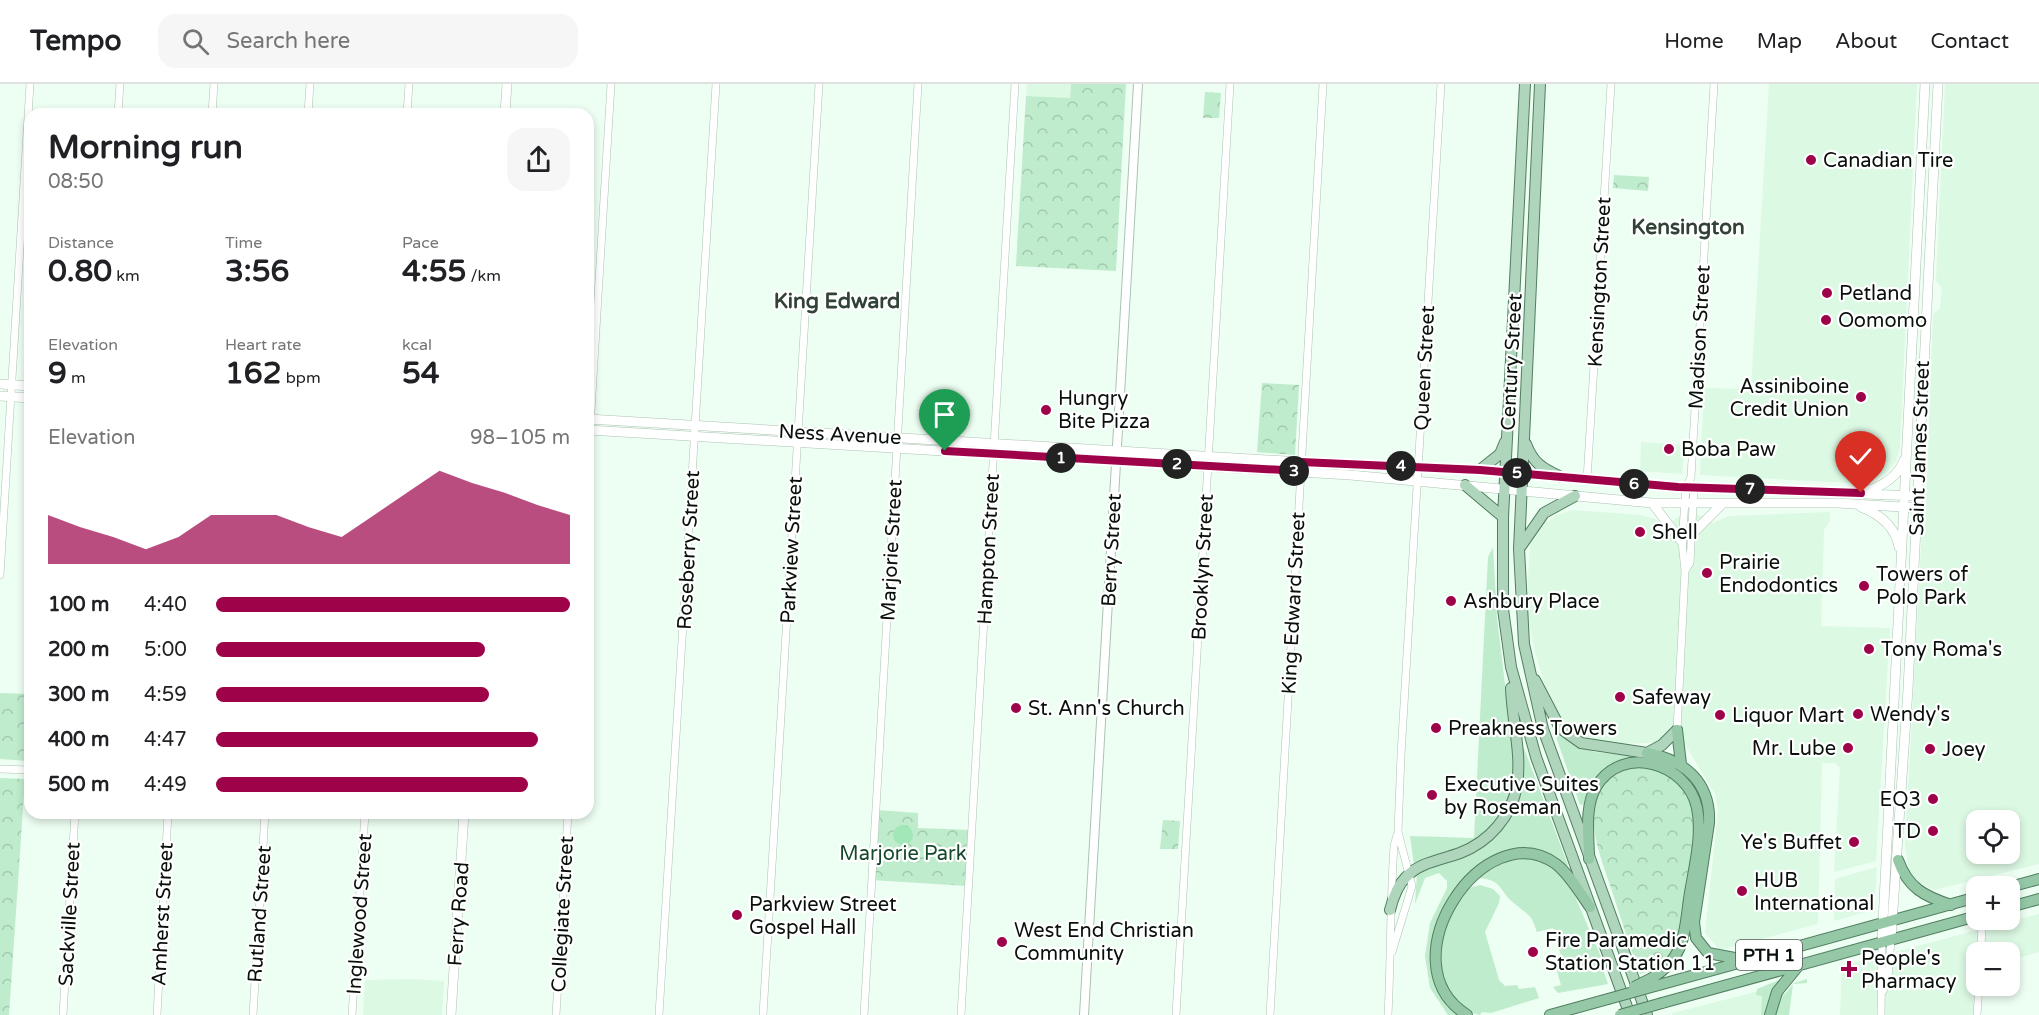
<!DOCTYPE html>
<html lang="en">
<head>
<meta charset="utf-8">
<style>
  :root { --surface:#fff; --page:#f6f6f6; --text:#202124; --muted:#757577; --line:#e0e0e0; --accent:#9e034a }
  body { margin:0; font-family:"Varela Round",sans-serif; background:var(--page); color:var(--text); height:100vh; display:flex; flex-direction:column; font-size:22px; white-space:nowrap }
  * { box-sizing:border-box; margin:0 }
  p { font-size:20px; color:var(--muted) }
  .icon { flex:none; width:33px; height:33px; fill:none; stroke:currentColor; stroke-width:2; stroke-linecap:round; stroke-linejoin:round }
  .map { position:relative; flex:1; overflow:hidden }
  .sheet { position:absolute; left:24px; top:24px; width:570px; height:711px; display:flex; flex-direction:column; background:var(--surface); border-radius:18px; box-shadow:0 3px 9px #0003 }
  .sheet>* { flex:none }
  .tools { position:absolute; left:1966px; top:726px; display:grid; gap:12px }
  .tools a { display:grid; place-items:center; width:54px; height:54px; border-radius:12px; background:var(--surface); box-shadow:0 3px 9px #0003; font-size:30px }
  .pin { position:absolute; display:grid; place-items:center; width:51px; height:51px; color:#fff; margin:-62px -26px; border-radius:50% 50% 50% 0; rotate:-45deg; box-shadow:0 0 6px #0007 }
  .pin .icon { rotate:45deg }
  .km { position:absolute; width:30px; height:30px; margin:-15px; border-radius:50%; background:#222; color:#fff; font-size:16px; line-height:30px; text-align:center }
  .round { display:grid; place-items:center; flex:none; width:63px; height:63px; border-radius:18px; background:var(--page) }
  .headline { display:flex; align-items:center; justify-content:space-between; height:102px; padding:0 24px }
  h1 { font-size:33px; font-weight:700; line-height:45px }
  .stats { display:grid; grid-template-columns:repeat(3,1fr); gap:9px; height:102px; padding:6px 24px }
  .stats div { display:grid; align-content:center }
  .stats b { font-size:30px; font-weight:700 }
  .stats small { font-size:16px; font-weight:400 }
  .stats p { font-size:16px }
  .chart { height:168px; padding:12px 24px }
  .chart p { display:flex; justify-content:space-between }
  .chart svg { width:100%; height:108px; margin-top:6px; fill:var(--accent); opacity:.7 }
  ul { padding:0 24px; list-style:none; font-size:20px }
  li { display:grid; grid-template-columns:96px 72px 1fr; align-items:center; height:45px }
  li i { height:15px; border-radius:8px; background:var(--accent) }
  header { display:flex; align-items:center; gap:36px; box-sizing:border-box; height:84px; padding:0 30px; background:var(--surface); border-bottom:2px solid var(--line) }
  header strong { font-size:28px }
  nav { display:flex; gap:33px; margin-inline-start:auto; font-size:21px }
  .search { width:420px; height:54px; background:var(--page); display:flex; align-items:center; gap:15px; box-sizing:border-box; padding:0 21px; border-radius:18px; color:var(--muted); font-size:22px }
  .map>svg:first-child { display:block }
  .built { fill:#dcf9e4; fill-rule:evenodd }
  .grass { fill:#bfeccc }
  .park { fill:url(#park-crowns) }
  .water { fill:url(#water-ripples) }
  .lines { fill:none; stroke-linecap:round; stroke-linejoin:round }
  .minor-casing { stroke:#aec2b3; stroke-width:8 }
  .tertiary-casing { stroke:#aec2b3; stroke-width:10 }
  .secondary-casing { stroke:#aec2b3; stroke-width:10 }
  .primary-casing { stroke:#527e61; stroke-width:12 }
  .trunk-casing { stroke:#527e61; stroke-width:12 }
  .minor { stroke:#fff; stroke-width:7 }
  .tertiary { stroke:#fff; stroke-width:8 }
  .secondary { stroke:#fff; stroke-width:9 }
  .primary { stroke:#afd6bc; stroke-width:10 }
  .trunk { stroke:#94c8a6; stroke-width:10 }
  .trunk-bridge-casing { stroke:#527e61; stroke-width:12; stroke-linecap:butt }
  .trunk-bridge { stroke:#94c8a6; stroke-width:10 }
  .route-casing { stroke:#fff; stroke-width:12 }
  .route { stroke:#9e034a; stroke-width:8 }
  .poi-dot { fill:#9e034a; stroke:#fff; stroke-width:2 }
  .labels { text-anchor:middle; stroke-width:4.5; stroke-linejoin:round; paint-order:stroke }
  .shield { fill:#fff; stroke:#535854; stroke-width:1.5 }
  .shield-label { font-size:18px; font-weight:bold; fill:#09100b }
  .poi-label { font-size:20px; fill:#09100b; stroke:#fff; text-anchor:start }
  .street-label { font-size:20px; fill:#09100b; stroke:#fff }
  .park-label { font-size:20px; fill:#16492b; stroke:#fff }
  .neighbourhood-label { font-size:21px; font-weight:bold; fill:#314236; stroke:#fff }
</style>
</head>
<body>
<header>
<strong>Tempo</strong>
<div class="search"><svg class="icon" aria-label="search" viewBox="0 0 24 24"><circle cx="10" cy="10" r="6"/><path d="M15 15l6 6"/></svg>Search here</div>
<nav><a>Home</a><a>Map</a><a>About</a><a>Contact</a></nav>
</header>
<div class="map">
<svg width="2039" height="931" viewBox="0 0 2039 931">
  <defs>
    <pattern id="park-crowns" width="20" height="18" patternUnits="userSpaceOnUse" patternTransform="scale(1.5)"><rect width="20" height="18" fill="#bfeccc"/><path d="M2 6a3 3 0 1 1 6 0M12 15a3 3 0 1 1 6 0" fill="none" stroke="#a3c9ae"/></pattern>
    <pattern id="water-ripples" width="26" height="14" patternUnits="userSpaceOnUse" patternTransform="scale(1.5)"><rect width="26" height="14" fill="#a1e7b8"/><path d="M2 4q2-2 4 0t4 0M15 11q2-2 4 0t4 0" fill="none" stroke="#89c59d"/></pattern>
  </defs>
  <rect width="100%" height="100%" fill="#edfef2"/>
  <path class="built" d="M1027,0H1071L1070,14L1026,12Z
    M1769,0H1917L1900,364L1896,377L1887,388L1868,400L1700,391L1704,304L1751,305Z
    M1945,0H2039V780L1934,806L1915,797L1909,787L1905,761L1922,445H1925L1933,230L1940,224L1942,204L1936,197ZM1977,736H2010V770H1977Z
    M1641,358L1684,361L1682,390L1640,387Z
    M1572,426L1641,431L1655,435L1662,444L1681,431L1703,432L1713,439L1729,432L1830,428V436L1824,446L1821,542L1890,544L1876,777L1834,788L1840,684L1835,679H1822L1818,840L1720,866L1705,849L1718,726L1715,710L1683,657L1622,660L1593,657L1572,647L1560,634L1546,605L1535,568L1528,533V493L1530,462L1535,446L1545,435L1548,438L1554,432Z
    M1877,783L1874,826L1834,837L1835,795Z
    M2039,830V868L2010,876V868H1977V931H1840L1842,882Z
    M414,895L444,897L442,931H363L365,896Z
    M1763,906L1762,931H1672L1673,929Z"/>
  <path class="grass" d="M1493,463L1497,534L1515,683L1511,710L1498,736L1473,759L1414,781L1410,752L1474,754L1488,473Z
    M1550,636C1560,650 1569,659 1585,665C1601,671 1620,669 1636,671C1673,678 1709,695 1703,738C1690,682 1682,683 1628,676L1590,707L1584,720L1580,721Z
    M1520,664H1524L1568,781L1564,782C1536,761 1527,766 1497,779C1488,783 1476,787 1467,792C1440,811 1425,868 1436,898C1440,913 1448,922 1460,931H1448L1430,904L1425,872L1430,839L1447,804V797L1439,789L1425,794L1415,820L1417,789L1503,741Z
    M1528,774L1556,784L1572,805L1601,873L1599,874L1608,900L1558,909L1553,903L1561,901L1556,884L1563,879L1553,844L1537,848C1531,829 1529,832 1515,820C1499,808 1503,795 1478,794L1502,779Z
    M1480,801L1493,805L1500,812L1499,819L1485,848L1499,896L1505,902L1517,901L1519,905L1535,903L1539,914L1491,929L1482,928L1480,931C1436,922 1437,868 1447,834C1451,824 1462,813 1469,804Z
    M1807,895V899L1793,900L1789,931H1774L1780,911L1785,910L1794,899Z
    M1779,896L1767,931H1761L1762,912L1756,911L1757,905Z"/>
  <path class="park" d="M1071,0H1126L1116,187L1016,182L1026,12L1070,14Z
    M1205,8L1221,9L1219,34H1203Z
    M1614,91L1649,93L1648,107L1613,104Z
    M1262,299L1299,301L1295,371L1257,368Z
    M0,609L30,610L28,677L0,675Z
    M1634,683C1711,687 1693,746 1687,802C1684,824 1685,854 1671,874C1664,884 1651,887 1640,890C1630,863 1621,835 1612,807C1597,762 1570,703 1634,683Z
    M0,694L25,695L9,931H0Z
    M876,726L918,729V744L972,746L968,802L871,796Z
    M1163,736L1180,737L1178,765H1160Z"/>
  <path class="water" d="M893 751a10 10 0 1 1 20 0a10 10 0 1 1-20 0Z"/>
  <g class="lines">
    <g class="minor-casing">
      <path id="minor" d="M118,30L120,0
        M212,30L214,0
        M308,30L310,0
        M407,30L409,0
        M588,376L611,0
        M1587,396L1611,0
        M1685,487L1690,479L1694,402
        M0,491L30,0
        M1677,646L1685,487L1682,458L1686,404L1691,393L1714,0
        M0,685L30,686
        M1392,868L1412,802L1398,748L1401,671L1441,0
        M1981,868L1982,836
        M1883,907L1888,894L1891,855
        M63,931L75,729
        M157,931L168,729
        M253,931L265,729
        M352,931L365,729
        M556,931L568,729
        M659,931L716,0
        M763,931L819,0
        M864,931L918,0
        M961,931L1015,0
        M1176,931L1230,0
        M1270,931L1323,0
        M1388,931C1391,874 1390,818 1394,762L1397,751
        M1881,931L1882,858
        M1977,931L1979,902"/>
    </g>
    <g class="tertiary-casing">
      <path id="tertiary" d="M1084,931L1138,0"/>
    </g>
    <g class="secondary-casing">
      <path id="secondary" d="M505,30L507,0
        M0,300L30,302
        M0,312L30,314
        M588,335L1301,378L1480,386L1678,403L1918,412
        M588,346L1350,391L1652,419H1838L1917,424
        M1869,406C1883,402 1899,391 1904,376
        M1652,419L1682,458
        M1861,423C1879,430 1895,441 1899,463
        M1692,450L1722,420
        M1891,855L1908,605L1938,0
        M1882,858L1925,0
        M451,931L464,729"/>
    </g>
    <g class="primary-casing">
      <path id="primary" d="M1525,0L1503,433V525L1511,583L1536,673L1630,931
        M1540,0L1519,465L1524,560L1543,645L1647,931
        M1526,360C1533,379 1543,385 1561,393
        M1480,386L1500,370L1505,358
        M1465,401L1503,433
        M1521,462L1544,429L1575,412
        M1535,596L1560,644L1581,659L1647,669L1662,661L1677,646
        M1390,826C1393,814 1397,802 1406,793C1420,778 1441,776 1460,769C1489,758 1512,732 1517,701C1522,670 1512,636 1511,604"/>
    </g>
    <g class="trunk-casing">
      <path id="trunk" d="M1677,646L1681,680
        M1647,669C1684,676 1711,698 1709,739L1694,838L1696,854L1708,869L1740,875
        M1589,775C1589,752 1584,724 1596,703C1622,659 1688,679 1697,724C1703,753 1693,787 1689,815C1684,851 1685,873 1652,894
        M1898,776C1908,804 1924,812 1951,821
        M2010,803L2039,795
        M2010,823L2039,815
        M1655,902L1977,813
        M1662,919L1977,832
        M1467,931C1384,879 1484,728 1556,780C1570,791 1580,809 1590,823
        M1550,931L1608,915
        M1770,931L1777,908L1799,881"/>
    </g>
    <use href="#minor" class="minor"/>
    <use href="#tertiary" class="tertiary"/>
    <use href="#secondary" class="secondary"/>
    <use href="#primary" class="primary"/>
    <use href="#trunk" class="trunk"/>
    <g class="trunk-bridge-casing">
      <path id="trunk-bridge" d="M1634,903L1652,894
        M1608,915L1655,902
        M1620,931L1662,919"/>
    </g>
    <use href="#trunk-bridge" class="trunk-bridge"/>
  </g>
  <g class="lines">
    <g class="route-casing">
      <path id="route" d="M945,367L1300,387L1301,378L1480,386L1678,403L1861,409"/>
    </g>
    <use href="#route" class="route"/>
  </g>
  <g class="poi-dot">
    <circle cx="1811" cy="76" r="6"/>
    <circle cx="1827" cy="209" r="6"/>
    <circle cx="1826" cy="236" r="6"/>
    <circle cx="1861" cy="313" r="6"/>
    <circle cx="1046" cy="326" r="6"/>
    <circle cx="1669" cy="365" r="6"/>
    <circle cx="1640" cy="448" r="6"/>
    <circle cx="1707" cy="489" r="6"/>
    <circle cx="1864" cy="502" r="6"/>
    <circle cx="1451" cy="517" r="6"/>
    <circle cx="1869" cy="565" r="6"/>
    <circle cx="1620" cy="613" r="6"/>
    <circle cx="1016" cy="624" r="6"/>
    <circle cx="1858" cy="630" r="6"/>
    <circle cx="1720" cy="631" r="6"/>
    <circle cx="1436" cy="644" r="6"/>
    <circle cx="1848" cy="664" r="6"/>
    <circle cx="1930" cy="665" r="6"/>
    <circle cx="1432" cy="711" r="6"/>
    <circle cx="1933" cy="715" r="6"/>
    <circle cx="1933" cy="747" r="6"/>
    <circle cx="1854" cy="758" r="6"/>
    <circle cx="1742" cy="807" r="6"/>
    <circle cx="737" cy="831" r="6"/>
    <circle cx="1002" cy="858" r="6"/>
    <circle cx="1533" cy="868" r="6"/>
    <path d="M1846 876h6v6h6v6h-6v6h-6v-6h-6v-6h6z"/>
  </g>
  <g class="labels">
    <rect class="shield" x="1736" y="856" width="66" height="30" rx="4.5"/>
    <g class="shield-label">
      <text x="1769" y="877">PTH 1</text>
    </g>
    <g class="poi-label">
      <text x="1823" y="83">Canadian Tire</text>
      <text x="1839" y="216">Petland</text>
      <text x="1838" y="243">Oomomo</text>
      <text x="1849" y="309" text-anchor="end">Assiniboine<tspan x="1849" dy="23">Credit Union</tspan></text>
      <text x="1058" y="321">Hungry<tspan x="1058" dy="23">Bite Pizza</tspan></text>
      <text x="1681" y="372">Boba Paw</text>
      <text x="1652" y="455">Shell</text>
      <text x="1719" y="485">Prairie<tspan x="1719" dy="23">Endodontics</tspan></text>
      <text x="1876" y="497">Towers of<tspan x="1876" dy="23">Polo Park</tspan></text>
      <text x="1463" y="524">Ashbury Place</text>
      <text x="1881" y="572">Tony Roma's</text>
      <text x="1632" y="620">Safeway</text>
      <text x="1028" y="631">St. Ann's Church</text>
      <text x="1870" y="637">Wendy's</text>
      <text x="1732" y="638">Liquor Mart</text>
      <text x="1448" y="651">Preakness Towers</text>
      <text x="1836" y="671" text-anchor="end">Mr. Lube</text>
      <text x="1942" y="672">Joey</text>
      <text x="1444" y="707">Executive Suites<tspan x="1444" dy="23">by Roseman</tspan></text>
      <text x="1921" y="722" text-anchor="end">EQ3</text>
      <text x="1921" y="754" text-anchor="end">TD</text>
      <text x="1842" y="765" text-anchor="end">Ye's Buffet</text>
      <text x="1754" y="803">HUB<tspan x="1754" dy="23">International</tspan></text>
      <text x="749" y="827">Parkview Street<tspan x="749" dy="23">Gospel Hall</tspan></text>
      <text x="1014" y="853">West End Christian<tspan x="1014" dy="23">Community</tspan></text>
      <text x="1545" y="863">Fire Paramedic<tspan x="1545" dy="23">Station Station 11</tspan></text>
      <text x="1861" y="881">People's<tspan x="1861" dy="23">Pharmacy</tspan></text>
    </g>
    <g class="street-label">
      <text transform="translate(1599 198) rotate(-87)" y="7">Kensington Street</text>
      <text transform="translate(1699 253) rotate(-87)" y="7">Madison Street</text>
      <text transform="translate(1511 278) rotate(-87)" y="7">Century Street</text>
      <text transform="translate(1424 284) rotate(-87)" y="7">Queen Street</text>
      <text transform="translate(840 350) rotate(3)" y="7">Ness Avenue</text>
      <text transform="translate(1919 364) rotate(-88)" y="7">Saint James Street</text>
      <text transform="translate(988 465) rotate(-87)" y="7">Hampton Street</text>
      <text transform="translate(688 466) rotate(-87)" y="7">Roseberry Street</text>
      <text transform="translate(791 466) rotate(-87)" y="7">Parkview Street</text>
      <text transform="translate(891 466) rotate(-87)" y="7">Marjorie Street</text>
      <text transform="translate(1111 466) rotate(-87)" y="7">Berry Street</text>
      <text transform="translate(1202 483) rotate(-87)" y="7">Brooklyn Street</text>
      <text transform="translate(1293 519) rotate(-87)" y="7">King Edward Street</text>
      <text transform="translate(69 830) rotate(-87)" y="7">Sackville Street</text>
      <text transform="translate(162 830) rotate(-87)" y="7">Amherst Street</text>
      <text transform="translate(259 830) rotate(-86)" y="7">Rutland Street</text>
      <text transform="translate(359 830) rotate(-86)" y="7">Inglewood Street</text>
      <text transform="translate(458 830) rotate(-86)" y="7">Ferry Road</text>
      <text transform="translate(562 830) rotate(-87)" y="7">Collegiate Street</text>
    </g>
    <g class="park-label">
      <text x="903" y="776">Marjorie Park</text>
    </g>
    <g class="neighbourhood-label">
      <text x="1688" y="150">Kensington</text>
      <text x="837" y="224">King Edward</text>
    </g>
  </g>
</svg>
<div class="tools">
<a><svg class="icon" aria-label="locate" viewBox="0 0 24 24"><circle cx="12" cy="12" r="6"/><path d="M12 2v4M12 18v4M2 12h4M18 12h4"/></svg></a>
<a>+</a>
<a>−</a>
</div>
<div class="pin" style="left:945px;top:367px;background:#1e9e55"><svg class="icon" aria-label="arrive" viewBox="0 0 24 24"><path d="M6 21V4h12l-3 4 3 4H6"/></svg></div>
<div class="pin" style="left:1861px;top:409px;background:#d93025"><svg class="icon" aria-label="check" viewBox="0 0 24 24"><path d="M5 12l5 5 9-10"/></svg></div>
<b class="km" style="left:1061px;top:374px">1</b>
<b class="km" style="left:1177px;top:380px">2</b>
<b class="km" style="left:1294px;top:387px">3</b>
<b class="km" style="left:1401px;top:382px">4</b>
<b class="km" style="left:1517px;top:389px">5</b>
<b class="km" style="left:1634px;top:400px">6</b>
<b class="km" style="left:1750px;top:405px">7</b>
<section class="sheet">
<div class="headline"><div><h1>Morning run</h1><p>08:50</p></div><a class="round"><svg class="icon" aria-label="share" viewBox="0 0 24 24"><path d="M12 15V3M7 8l5-5 5 5M5 13v7h14v-7"/></svg></a></div>
<div class="stats">
<div><p>Distance</p><b>0.80<small> km</small></b></div>
<div><p>Time</p><b>3:56</b></div>
<div><p>Pace</p><b>4:55<small> /km</small></b></div>
</div>
<div class="stats">
<div><p>Elevation</p><b>9<small> m</small></b></div>
<div><p>Heart rate</p><b>162<small> bpm</small></b></div>
<div><p>kcal</p><b>54</b></div>
</div>
<div class="chart"><p><span>Elevation</span>98–105 m</p>
<svg viewBox="0 0 160 44" preserveAspectRatio="none"><path d="M0 44V24L10 29L20 33L30 38L40 33L50 24L60 24L70 24L80 29L90 33L100 24L110 15L120 6L130 11L140 15L150 20L160 24V44z"/></svg>
</div>
<ul>
<li><b>100 m</b>4:40<i style="width:100%"></i></li>
<li><b>200 m</b>5:00<i style="width:76%"></i></li>
<li><b>300 m</b>4:59<i style="width:77%"></i></li>
<li><b>400 m</b>4:47<i style="width:91%"></i></li>
<li><b>500 m</b>4:49<i style="width:88%"></i></li>
</ul>
</section>
</div>
</body>
</html>
